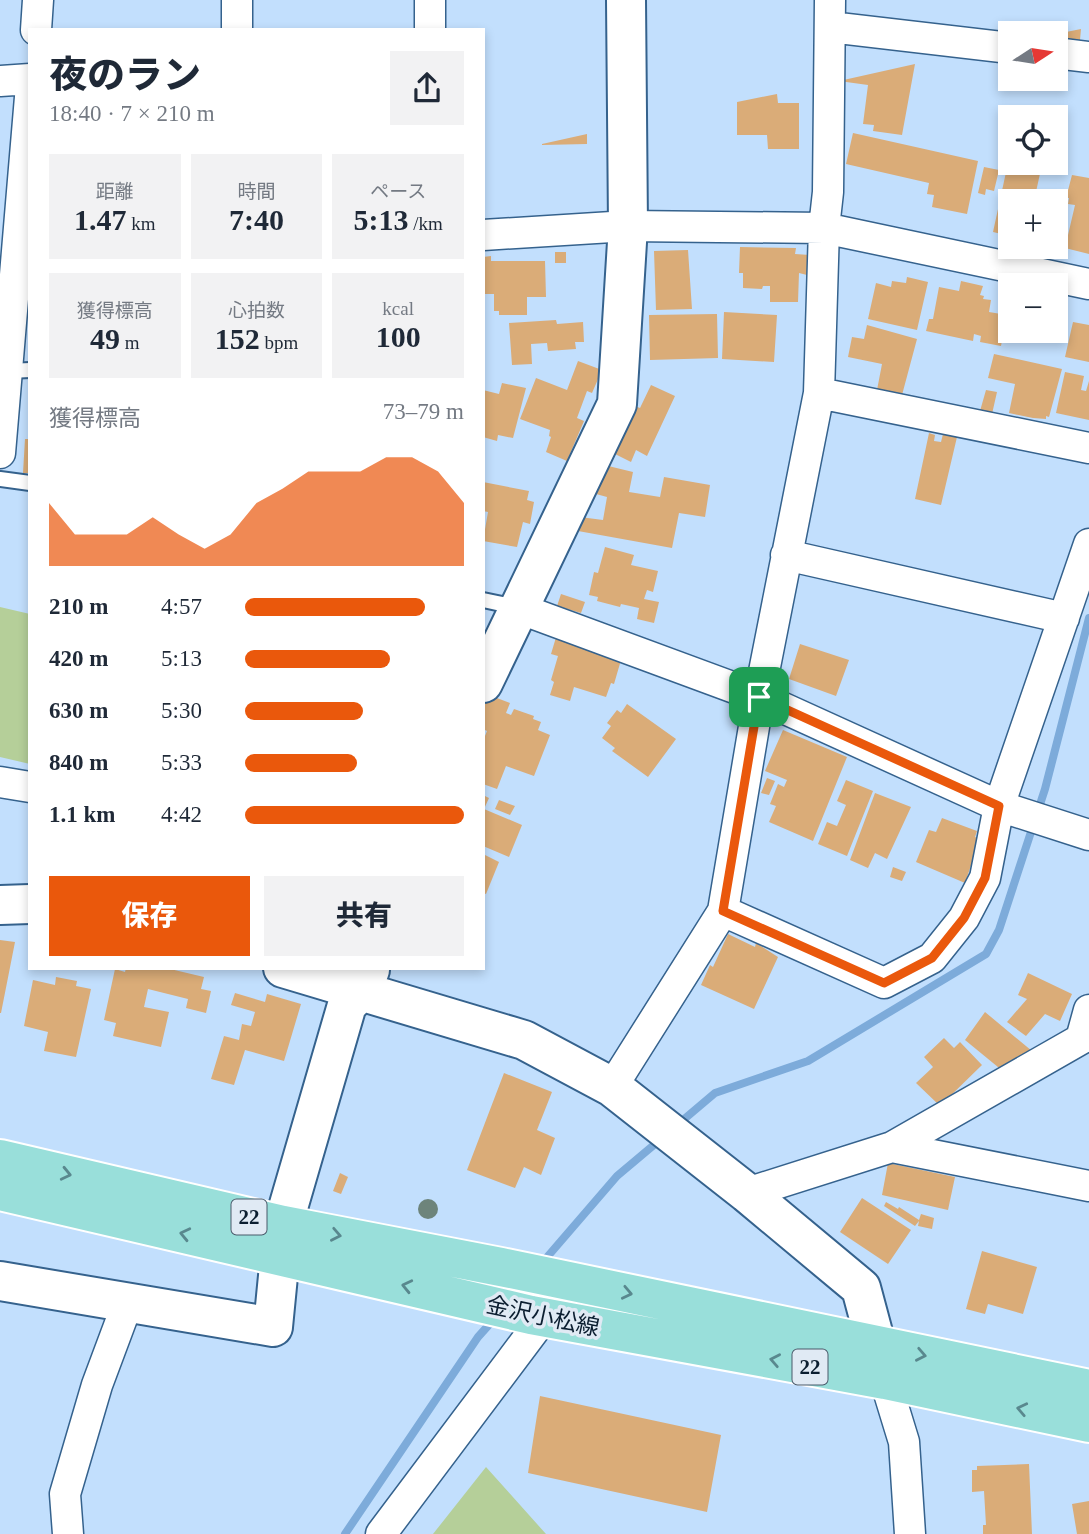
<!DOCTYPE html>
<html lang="ja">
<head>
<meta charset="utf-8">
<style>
  :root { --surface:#fff; --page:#f2f2f3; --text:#1f2937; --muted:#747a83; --accent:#ea580c }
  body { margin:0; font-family:"Times New Roman","Noto Sans JP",serif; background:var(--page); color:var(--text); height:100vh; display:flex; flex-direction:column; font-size:26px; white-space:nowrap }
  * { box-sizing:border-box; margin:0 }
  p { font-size:23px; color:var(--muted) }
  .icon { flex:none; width:38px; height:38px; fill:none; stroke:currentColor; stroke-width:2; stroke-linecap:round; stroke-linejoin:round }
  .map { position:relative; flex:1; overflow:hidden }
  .sheet { position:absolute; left:28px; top:28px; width:457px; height:942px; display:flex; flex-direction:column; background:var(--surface); border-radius:0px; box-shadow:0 4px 10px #0003 }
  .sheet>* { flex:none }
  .needle { width:46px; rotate:78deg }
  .tools { position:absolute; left:998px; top:21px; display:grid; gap:14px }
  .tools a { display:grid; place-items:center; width:70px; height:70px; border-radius:0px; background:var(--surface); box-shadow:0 4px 10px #0003; font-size:35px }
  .pin { position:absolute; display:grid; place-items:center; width:60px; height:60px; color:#fff; margin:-30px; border-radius:14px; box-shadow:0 4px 10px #0006 }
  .round { display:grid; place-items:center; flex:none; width:74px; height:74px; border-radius:0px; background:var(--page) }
  .head { display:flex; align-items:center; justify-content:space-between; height:119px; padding:0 21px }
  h1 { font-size:38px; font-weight:800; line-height:52px }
  .figures { display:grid; grid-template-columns:repeat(3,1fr); gap:10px; height:119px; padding:7px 21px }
  .figures div { display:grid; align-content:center; border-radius:0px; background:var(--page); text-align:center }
  .figures b { font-size:30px; font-weight:800 }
  .figures small { font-size:19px; font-weight:400 }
  .figures p { font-size:19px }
  .chart { height:196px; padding:14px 21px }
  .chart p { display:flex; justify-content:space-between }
  .chart svg { width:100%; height:126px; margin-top:7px; fill:var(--accent); opacity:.7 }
  .button { display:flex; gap:14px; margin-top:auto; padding:14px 21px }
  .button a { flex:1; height:80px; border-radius:0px; background:var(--accent); color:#fff; font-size:28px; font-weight:800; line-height:80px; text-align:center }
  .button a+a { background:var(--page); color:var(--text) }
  ul { padding:0 21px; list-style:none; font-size:23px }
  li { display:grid; grid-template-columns:112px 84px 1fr; align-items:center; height:52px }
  li i { height:18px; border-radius:9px; background:var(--accent) }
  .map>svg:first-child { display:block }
  .green { fill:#b5cf99 }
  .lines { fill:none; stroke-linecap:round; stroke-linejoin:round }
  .stream { stroke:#7dabda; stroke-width:8 }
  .building { fill:#daac78 }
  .lane-casing { stroke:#35628d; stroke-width:18 }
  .street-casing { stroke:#35628d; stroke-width:33 }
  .secondary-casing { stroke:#35628d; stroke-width:42 }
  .primary-casing { stroke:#fff; stroke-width:42 }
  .lane { stroke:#fff; stroke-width:14 }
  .street { stroke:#fff; stroke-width:30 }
  .secondary { stroke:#fff; stroke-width:38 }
  .primary { stroke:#99dfda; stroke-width:38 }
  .tree { fill:#6d847b }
  .oneway { stroke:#59888e }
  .route-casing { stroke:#fff; stroke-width:14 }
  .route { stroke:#ea580c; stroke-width:9 }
  .labels { text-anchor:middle; stroke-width:7; stroke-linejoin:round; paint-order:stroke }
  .shield { fill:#e0eaf4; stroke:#4b5b6b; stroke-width:2 }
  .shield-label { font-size:21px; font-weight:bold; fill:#0b1e30 }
  .street-label { font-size:23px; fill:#0b1e30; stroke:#e0eaf4 }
</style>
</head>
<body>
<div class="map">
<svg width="1089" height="1534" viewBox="0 0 1089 1534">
  <rect width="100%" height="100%" fill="#c2dffd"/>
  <path class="green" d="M0,607L30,614V764L0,757Z
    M486,1467L546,1534H433Z"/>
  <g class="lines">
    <path class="stream" d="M676,1126L715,1093L808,1061L986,954L999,930L1045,789L1089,618
      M542,1263L617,1176L661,1139
      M345,1534L478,1337L495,1318"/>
  </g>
  <path class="building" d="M1081,29L1080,40L1056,37V34Z
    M915,64L902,135L873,131L874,125L863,124L868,85L839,81Z
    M777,94L778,103H799V149H768L767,135H737V102Z
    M853,133L978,161L967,214L932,207L934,195L927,194L929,183L846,164Z
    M587,134V144L542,145V144Z
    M1008,163L1041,169L1034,201H1010V236L993,232Z
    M984,167L999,170L994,191L986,189L985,195L978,193Z
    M1072,175L1089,178V254L1065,248L1075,205L1068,204L1069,198H1066Z
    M740,247L796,248L795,254L810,255L807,275L799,273L798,302H770V286H763L762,289L743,288V273H739Z
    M688,250L692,309L656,310L654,251Z
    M555,252H566V263H555Z
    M491,256V261H545L546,297H527V315H499V311H494V294H483V257Z
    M907,277L928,282L917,330L868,319L876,283L891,287L892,281L906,283Z
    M961,281L983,286L980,295L984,296L983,299L991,300L989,312L1007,315L1001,346L980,342L981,336L974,334L973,341L926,331L929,319H933L939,287L959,291Z
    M724,312L777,315L774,362L722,359Z
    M717,314L718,358L650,360L649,315Z
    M556,320L557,324L583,322L584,342H575L576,349L548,351L547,343L531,344L532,364L512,365L509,323Z
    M1073,322L1089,325V362L1065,357Z
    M867,325L917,339L902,395L877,390L882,364L848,357L852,337L864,339Z
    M994,354L1062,369L1049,417L1046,416V419L1033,418L1009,413L1015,384L988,378Z
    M578,361L602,370L592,393L587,391L577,418L584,421L567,461L546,452L551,437L549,436L550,430L520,419L536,378L567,390Z
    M1065,372L1084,376L1081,390L1086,391L1089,381V420L1056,413Z
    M502,383L526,388L513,438L498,435L497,441L483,437V390L499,394Z
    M651,385L675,396L647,456L636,450L631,462L609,451L630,404L640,408Z
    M986,390L997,392L992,414L980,411Z
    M929,433L935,435L934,441L941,442L943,434L957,437L941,505L915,499Z
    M25,439H30V473H23Z
    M600,464L633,472L629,492L660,497L664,477L710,485L705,517L679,513L672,548L578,531L580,517L603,520L607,497L596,494Z
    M483,482L529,491L527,500L534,502L530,524L523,522L517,547L483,541L488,512L483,511Z
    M605,547L634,555L631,565L658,571L653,592L647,590L644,599L659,602L654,623L637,619L639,608L621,604L620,607L597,601L598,597L589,595L594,572L598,573Z
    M561,594L585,602L581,613L557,606Z
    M557,634L621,660L614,684L611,683L606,697L574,687L570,701L550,695L554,682L551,680L558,656L551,654Z
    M800,644L849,660L836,696L789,679Z
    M489,695L510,703L506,713L511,715L514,709L534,716L533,719L541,722L538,730L550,735L534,776L506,766L497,789L483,784V741L487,731L483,729V709Z
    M627,704L676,739L648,777L612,751L615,748L602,738L611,726L607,723L617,710L621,713Z
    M783,730L847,757L813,841L769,822L776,806L770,804L778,784L784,787L787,780L765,771Z
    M767,778L775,781L769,795L761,793Z
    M846,780L873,791L847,856L818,844L827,822L837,826L846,805L837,801Z
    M875,793L911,807L887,859L875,853L868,868L850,860Z
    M483,795L489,798L484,809L522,825L509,857L483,846Z
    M499,800L515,806L510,815L495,809Z
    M942,818L977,831L975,837L980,839L965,883L916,862L929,830L936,832Z
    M483,854L499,862L486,894L483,893Z
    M893,867L906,872L902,881L890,877Z
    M728,934L755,947L756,943L778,957L754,1009L701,985L710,965L713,967Z
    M0,940L15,942L1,1013H0Z
    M126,968H166L204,977L201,989L211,991L206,1013L186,1008L188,999L148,989L144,1007L169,1012L161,1047L113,1036L116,1023L104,1020L115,969L125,972Z
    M1028,973L1072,994L1060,1021L1045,1014L1026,1036L1007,1022L1027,999L1018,995Z
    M56,977L77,981L76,986L91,989L76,1057L44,1051L48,1032L24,1026L33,980L55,985Z
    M235,993L265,1002L267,994L301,1004L284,1061L245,1050L234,1085L211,1079L224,1036L239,1040L242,1024L251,1026L255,1012L231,1005Z
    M985,1012L1032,1051L1004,1072L965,1040Z
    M944,1038L954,1048L960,1042L982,1065L940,1106L916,1083L933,1067L924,1057Z
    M504,1073L552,1092L537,1130L555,1138L541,1175L524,1167L515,1188L467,1170Z
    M888,1163L955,1177L948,1210L882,1195Z
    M340,1173L348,1177L341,1194L333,1191Z
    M862,1198L911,1230L888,1264L840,1232Z
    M886,1202L898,1209L899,1207L919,1220L921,1214L934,1218L932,1229L918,1226L919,1221L915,1226L884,1206Z
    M982,1251L1037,1267L1023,1314L988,1304L985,1314L966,1309Z
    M540,1396L721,1435L707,1512L528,1473Z
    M1029,1464L1032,1534H983V1525H986L984,1491L972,1492V1470H977V1466Z
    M1089,1501V1534H1077L1072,1504Z"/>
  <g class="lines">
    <g class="lane-casing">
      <path id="lane" d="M9,371L30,370
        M0,479L30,483
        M483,600L516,607"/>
    </g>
    <g class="street-casing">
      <path id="street" d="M430,0V30
        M830,27L1010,48
        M36,30L38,0
        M237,30V0
        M1055,53L1089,57
        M0,81L30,79
        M483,235L628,226L824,228L1089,284
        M819,393L1089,448
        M0,453L30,97
        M786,555L1064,618
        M518,608L759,697L999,806L1089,835
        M0,782L30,787
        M723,911L759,697L819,393L824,228L828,192L830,0
        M612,1087L723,911L884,983L932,958L964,918L985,878L999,806L1089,544
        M892,1147L1089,1186
        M747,1193L892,1147L1081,1039L1089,1010
        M885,1380L904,1442L910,1534
        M68,1534L65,1494L97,1385L128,1302
        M381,1534L544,1317"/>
    </g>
    <g class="secondary-casing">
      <path id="secondary" d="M483,683L617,404L628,226L626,0
        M0,905L30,904
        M283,968L524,1040L612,1087L747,1193L861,1288L884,1374
        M0,1281L273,1327L283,1225L347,1005L361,991L370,970"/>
    </g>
    <g class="primary-casing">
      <path id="primary" d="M0,1159L283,1225L501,1267L1089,1389
        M0,1191L531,1315L885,1380L1089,1423"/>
    </g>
    <use href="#lane" class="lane"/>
    <use href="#street" class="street"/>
    <use href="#secondary" class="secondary"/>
    <use href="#primary" class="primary"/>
  </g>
  <circle class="tree" cx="428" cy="1209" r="10"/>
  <defs><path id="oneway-chevron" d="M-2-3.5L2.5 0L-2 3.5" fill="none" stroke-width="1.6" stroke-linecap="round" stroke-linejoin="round" transform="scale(1.75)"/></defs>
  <g class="oneway">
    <use href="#oneway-chevron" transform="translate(66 1174) rotate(13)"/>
    <use href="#oneway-chevron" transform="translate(185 1234) rotate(-167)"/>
    <use href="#oneway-chevron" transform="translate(336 1235) rotate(11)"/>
    <use href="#oneway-chevron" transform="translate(407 1286) rotate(-167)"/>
    <use href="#oneway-chevron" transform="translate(627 1293) rotate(12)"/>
    <use href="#oneway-chevron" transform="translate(921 1355) rotate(11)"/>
    <use href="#oneway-chevron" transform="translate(775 1360) rotate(-169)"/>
    <use href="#oneway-chevron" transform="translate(1022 1409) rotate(-168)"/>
  </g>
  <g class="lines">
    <g class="route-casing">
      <path id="route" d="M759,697L999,806L985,878L964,918L932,958L884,983L723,911Z"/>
    </g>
    <use href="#route" class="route"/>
  </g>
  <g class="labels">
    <g class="shield">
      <rect x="231.5" y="1199.5" width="35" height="35" rx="5"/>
      <rect x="792.5" y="1349.5" width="35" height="35" rx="5"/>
    </g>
    <g class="shield-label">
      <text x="249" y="1224">22</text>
      <text x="810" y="1374">22</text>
    </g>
    <g class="street-label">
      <text transform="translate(543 1316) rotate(12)" y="8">金沢小松線</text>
    </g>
  </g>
</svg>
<div class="tools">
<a><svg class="needle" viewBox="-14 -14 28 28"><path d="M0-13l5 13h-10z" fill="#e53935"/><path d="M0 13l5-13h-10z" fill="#747a83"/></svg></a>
<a><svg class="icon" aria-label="locate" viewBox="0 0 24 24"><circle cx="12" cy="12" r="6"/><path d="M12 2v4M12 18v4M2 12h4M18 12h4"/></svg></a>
<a>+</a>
<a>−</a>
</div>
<div class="pin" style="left:759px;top:697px;background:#1e9e55"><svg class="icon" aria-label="arrive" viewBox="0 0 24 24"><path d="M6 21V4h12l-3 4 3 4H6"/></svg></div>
<section class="sheet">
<div class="head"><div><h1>夜のラン</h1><p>18:40 · 7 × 210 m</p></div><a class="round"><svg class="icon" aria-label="share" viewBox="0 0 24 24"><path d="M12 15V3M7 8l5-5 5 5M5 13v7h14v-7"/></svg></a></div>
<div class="figures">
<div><p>距離</p><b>1.47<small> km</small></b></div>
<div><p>時間</p><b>7:40</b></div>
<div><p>ペース</p><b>5:13<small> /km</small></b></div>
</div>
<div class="figures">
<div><p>獲得標高</p><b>49<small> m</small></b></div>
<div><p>心拍数</p><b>152<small> bpm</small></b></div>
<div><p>kcal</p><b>100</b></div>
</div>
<div class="chart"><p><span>獲得標高</span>73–79 m</p>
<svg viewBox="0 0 160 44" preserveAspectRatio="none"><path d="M0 44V22L10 33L20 33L30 33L40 27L50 33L60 38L70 33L80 22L90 17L100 11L110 11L120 11L130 6L140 6L150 11L160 22V44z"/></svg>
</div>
<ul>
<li><b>210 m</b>4:57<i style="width:82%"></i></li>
<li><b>420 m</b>5:13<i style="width:66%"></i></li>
<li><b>630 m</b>5:30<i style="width:54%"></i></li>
<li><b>840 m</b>5:33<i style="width:51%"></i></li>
<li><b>1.1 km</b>4:42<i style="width:100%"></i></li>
</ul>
<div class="button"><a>保存</a><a>共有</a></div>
</section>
</div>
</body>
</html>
